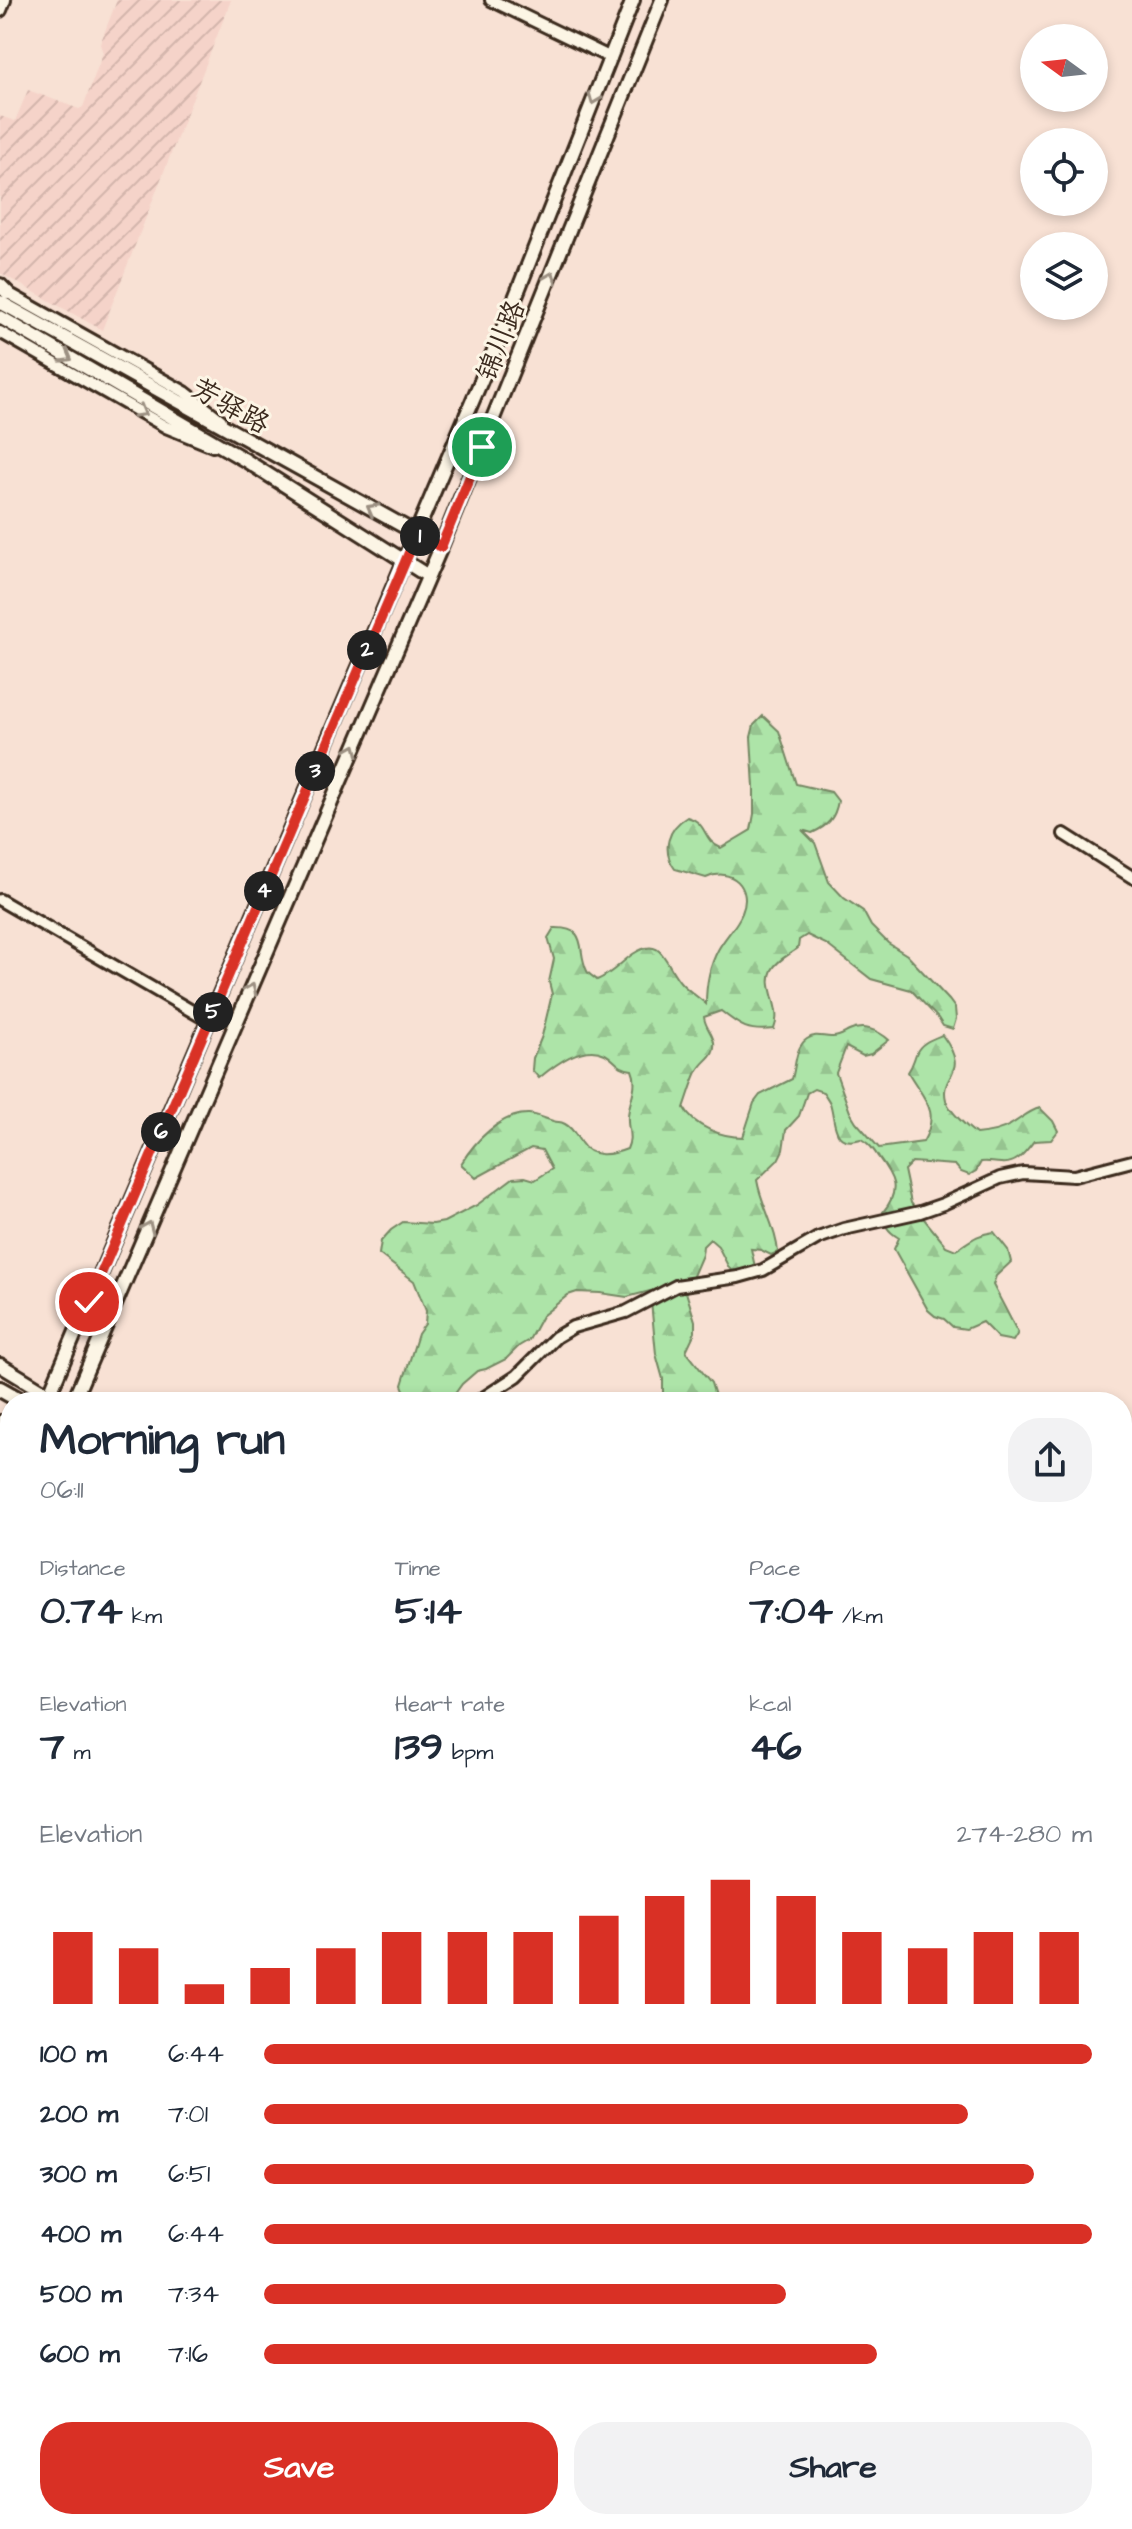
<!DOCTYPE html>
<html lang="en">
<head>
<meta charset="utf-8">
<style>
  :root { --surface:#fff; --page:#f2f2f3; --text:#1f2937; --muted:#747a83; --accent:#d93025 }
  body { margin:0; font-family:"Architects Daughter","LXGW WenKai TC",sans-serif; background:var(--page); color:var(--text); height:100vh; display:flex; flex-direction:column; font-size:30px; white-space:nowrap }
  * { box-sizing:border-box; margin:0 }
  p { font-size:26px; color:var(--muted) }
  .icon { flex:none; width:44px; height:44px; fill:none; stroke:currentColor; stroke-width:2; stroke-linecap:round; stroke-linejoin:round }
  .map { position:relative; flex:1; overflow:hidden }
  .side { position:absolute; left:0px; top:1392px; width:1132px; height:1138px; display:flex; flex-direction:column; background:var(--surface); border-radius:32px 32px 0 0; box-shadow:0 4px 12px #0003 }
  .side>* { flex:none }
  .needle { width:52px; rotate:285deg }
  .tools { position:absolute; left:1020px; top:24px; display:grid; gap:16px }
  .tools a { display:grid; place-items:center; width:88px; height:88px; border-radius:50%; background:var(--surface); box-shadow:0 4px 12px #0003; font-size:40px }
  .pin { position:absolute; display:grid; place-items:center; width:68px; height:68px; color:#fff; margin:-34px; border:4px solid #fff; border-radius:50%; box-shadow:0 2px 8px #0007 }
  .km { position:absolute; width:40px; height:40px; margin:-20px; border-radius:50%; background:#222; color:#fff; font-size:22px; line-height:40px; text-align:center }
  .round { display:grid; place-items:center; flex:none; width:84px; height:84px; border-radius:32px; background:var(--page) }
  .overview { display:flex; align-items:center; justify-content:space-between; height:136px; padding:0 40px }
  h1 { font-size:44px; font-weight:700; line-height:60px }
  .figures { display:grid; grid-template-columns:repeat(3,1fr); gap:12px; height:136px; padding:8px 40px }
  .figures div { display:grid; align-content:center }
  .figures b { font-size:40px; font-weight:700 }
  .figures small { font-size:22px; font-weight:400 }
  .figures p { font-size:22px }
  .chart { height:224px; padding:16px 40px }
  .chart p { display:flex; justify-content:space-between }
  .chart svg { width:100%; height:144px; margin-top:8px; stroke:var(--accent); stroke-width:6 }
  .button { display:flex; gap:16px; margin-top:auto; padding:16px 40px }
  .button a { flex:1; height:92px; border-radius:32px; background:var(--accent); color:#fff; font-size:32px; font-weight:700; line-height:92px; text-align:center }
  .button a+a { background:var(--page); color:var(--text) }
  ul { padding:0 40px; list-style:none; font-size:26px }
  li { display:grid; grid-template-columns:128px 96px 1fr; align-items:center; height:60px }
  li i { height:20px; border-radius:10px; background:var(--accent) }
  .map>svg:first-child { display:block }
  .industrial { fill:url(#industrial-furrows) }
  .forest { fill:url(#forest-firs); stroke:#748763; stroke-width:2 }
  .water { fill:url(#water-ripples); stroke:#71869c; stroke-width:2 }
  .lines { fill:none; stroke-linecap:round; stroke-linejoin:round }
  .minor-casing { stroke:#3b2a1e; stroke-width:16 }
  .major-casing { stroke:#3b2a1e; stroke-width:18 }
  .highway-casing { stroke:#3b2a1e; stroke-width:20 }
  .minor { stroke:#fcf5e5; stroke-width:10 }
  .major { stroke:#fcf5e5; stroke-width:12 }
  .highway { stroke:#fcf5e5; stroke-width:14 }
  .oneway { stroke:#9c9082 }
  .route-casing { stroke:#fff; stroke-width:16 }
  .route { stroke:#d93025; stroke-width:10 }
  .labels { text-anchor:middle; stroke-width:6; stroke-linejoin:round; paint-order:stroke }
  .street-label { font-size:28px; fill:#3b2a1e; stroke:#fcf5e5 }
</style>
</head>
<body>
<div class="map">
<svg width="1132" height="2529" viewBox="0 0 1132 2529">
  <defs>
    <pattern id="industrial-furrows" width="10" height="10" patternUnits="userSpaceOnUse" patternTransform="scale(2)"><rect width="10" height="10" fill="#f5d3c9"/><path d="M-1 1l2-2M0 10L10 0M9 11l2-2" fill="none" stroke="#d3b5ac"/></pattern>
    <pattern id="forest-firs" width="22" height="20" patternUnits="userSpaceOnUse" patternTransform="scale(2)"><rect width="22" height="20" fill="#ade4a8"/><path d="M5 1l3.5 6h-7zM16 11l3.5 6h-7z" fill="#96c490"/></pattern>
    <pattern id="water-ripples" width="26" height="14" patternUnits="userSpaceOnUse" patternTransform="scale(2)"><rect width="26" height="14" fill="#95c4f0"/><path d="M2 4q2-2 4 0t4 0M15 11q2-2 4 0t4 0" fill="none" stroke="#7b9fc2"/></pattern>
  </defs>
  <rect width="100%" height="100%" fill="#f8e1d4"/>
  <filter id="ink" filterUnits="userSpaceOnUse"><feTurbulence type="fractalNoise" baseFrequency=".0125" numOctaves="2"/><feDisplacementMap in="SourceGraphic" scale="16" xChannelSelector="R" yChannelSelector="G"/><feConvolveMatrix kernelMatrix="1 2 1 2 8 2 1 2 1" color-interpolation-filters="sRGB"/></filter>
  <g filter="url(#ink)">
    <path class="industrial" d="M117,0H231L102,330L0,273V116L15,121L28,90L79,109L83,107L103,53L100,44Z"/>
    <path class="forest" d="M763,716L779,731L796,784L831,792L838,801C835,818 828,826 812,833L802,830L815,843L829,882L844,898L863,911L871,926L888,943L907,955L949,1000L955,1008L956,1019L953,1029L943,1026L938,1018L911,990L871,979L826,944L807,935L799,940L798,948C789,955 777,960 772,970C763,988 783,1008 774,1029C748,1032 741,1027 721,1011L704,1017C705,1027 712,1032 714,1042C716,1056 704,1059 698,1070C693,1079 688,1097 684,1108C694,1127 722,1137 743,1137L754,1103L760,1095L792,1079C796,1066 795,1047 807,1039C816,1033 822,1037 831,1037C838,1038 843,1034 849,1031C863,1024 878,1030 889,1040L871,1054L863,1056L846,1047L836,1073L850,1112L856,1122L879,1148L923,1142C941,1110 924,1100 908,1072C913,1065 913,1062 916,1054C920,1043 932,1039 942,1035C972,1075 939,1073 946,1100C949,1111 967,1127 976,1134C987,1133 1000,1131 1010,1125C1021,1119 1028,1111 1040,1108L1053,1121L1058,1131L1051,1140L1034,1141C1025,1152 1017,1165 1001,1163C993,1163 989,1161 981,1162L976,1171L969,1175L961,1172L955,1165L912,1162L904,1170L911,1203L946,1246L956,1250C970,1241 977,1234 994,1232L1008,1250L1011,1262L996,1276L993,1285L1018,1333L1013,1341L998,1338L982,1322L966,1329L953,1327L944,1319L935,1316L928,1310L894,1249L899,1238C887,1231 884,1225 883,1212C901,1190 894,1178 879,1158C873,1149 870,1144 861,1139C831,1148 836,1121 830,1103C829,1101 824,1093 823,1092L814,1089L807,1093L799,1116L786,1130L783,1150L778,1160L757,1180C761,1205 776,1226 778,1252L771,1255L761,1250L751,1249L755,1267L752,1278L744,1282L729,1268L718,1246L710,1239L703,1246L702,1255L686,1292L695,1321V1332L686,1351L711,1383L717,1402H663V1379L656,1354L650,1291L627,1297L600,1293L577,1292L568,1295L542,1316L529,1340L519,1346L506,1359L486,1369L477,1371L462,1384L449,1402H409L402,1385L418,1334L425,1324L426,1311L414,1281L379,1254L381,1241L391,1230L403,1222L433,1224L444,1222L477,1205L513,1178L525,1177L535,1180L552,1169L542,1150L531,1148L476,1178L461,1164C474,1142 501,1113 529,1114C538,1115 545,1119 553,1121C560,1123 559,1121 565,1124C573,1128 576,1136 581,1143C591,1159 612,1155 627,1149C633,1136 627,1130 628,1116C629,1100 639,1086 632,1070C616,1068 616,1060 605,1054C582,1043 555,1065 539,1078L532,1070L533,1058L542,1036L552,994L549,982L554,959L548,938L554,928C590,927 576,950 587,971C589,975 594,977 597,980C612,974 620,963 633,954C664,933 665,967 682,984C689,991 698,997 706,1004C706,986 710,965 718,950C725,937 737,926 742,913C753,888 732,866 706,878L675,869C661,850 668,828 687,817C709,823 701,840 721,848L751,830L754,814V787L751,737L754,725Z
      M10,1620V1751L0,1763V1622Z
      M1122,1629L1132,1634V1708L1124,1718Z
      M0,2057L10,2058V2130L0,2121Z
      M1122,2236L1132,2246V2260L1126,2267L1132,2275V2314L1122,2315Z
      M1122,2379L1132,2383V2529H1027L1020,2520H1122Z"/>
    <path class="water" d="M0,2408L10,2413V2520H118L115,2529H0Z"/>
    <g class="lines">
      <g class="minor-casing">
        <path id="minor" d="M491,0L611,58
          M1,289L185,392L221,420
          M0,332L166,427L213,446
          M1064,834L1132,877
          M0,900L209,1021
          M477,1402L517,1376L556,1337L573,1327L626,1312L676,1286L738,1277L763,1270L818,1238L844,1229L920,1212L943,1204L1000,1178L1023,1173L1074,1176L1132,1161
          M1122,2172L1132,2184
          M0,2237L10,2240
          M543,2520L550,2529"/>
      </g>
      <g class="major-casing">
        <path id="major" d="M0,10L4,0
          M0,285L8,293
          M0,302L441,547
          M0,317L245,460L428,576
          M0,1365L61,1402
          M46,1402L498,341L633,0
          M73,1402L441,547L662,0
          M0,1453L10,1459
          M0,1510L10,1486
          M0,1572L10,1549
          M1122,1931L1132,1936
          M1122,2007L1132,2012"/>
      </g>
      <g class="highway-casing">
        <path id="highway" d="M0,1389L23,1402
          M0,1423L10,1428
          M1122,1955L1132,1960
          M1122,1984L1132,1989"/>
      </g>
      <use href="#minor" class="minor"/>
      <use href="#major" class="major"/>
      <use href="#highway" class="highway"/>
    </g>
    <defs><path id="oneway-chevron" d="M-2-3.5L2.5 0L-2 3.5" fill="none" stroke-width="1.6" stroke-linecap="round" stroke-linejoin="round" transform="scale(2)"/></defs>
    <g class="oneway">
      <use href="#oneway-chevron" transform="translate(594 99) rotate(112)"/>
      <use href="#oneway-chevron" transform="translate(551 277) rotate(-68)"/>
      <use href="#oneway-chevron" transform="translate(67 357) rotate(30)"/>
      <use href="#oneway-chevron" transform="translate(141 412) rotate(30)"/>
      <use href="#oneway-chevron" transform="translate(372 509) rotate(-151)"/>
      <use href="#oneway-chevron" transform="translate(353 750) rotate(-67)"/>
      <use href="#oneway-chevron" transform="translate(251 989) rotate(-67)"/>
      <use href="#oneway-chevron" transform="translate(148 1227) rotate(-67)"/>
    </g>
  </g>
  <g class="lines" filter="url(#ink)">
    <g class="route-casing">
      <path id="route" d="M89,1302L417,534L441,547L482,447"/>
    </g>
    <use href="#route" class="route"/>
  </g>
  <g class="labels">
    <g class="street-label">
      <text transform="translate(500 340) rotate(-68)" y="10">锦川路</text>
      <text transform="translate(231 405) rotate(29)" y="10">芳驿路</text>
    </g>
  </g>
</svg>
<div class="tools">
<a><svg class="needle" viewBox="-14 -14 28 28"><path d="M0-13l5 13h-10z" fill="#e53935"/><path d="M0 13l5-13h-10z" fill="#747a83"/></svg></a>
<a><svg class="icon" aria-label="locate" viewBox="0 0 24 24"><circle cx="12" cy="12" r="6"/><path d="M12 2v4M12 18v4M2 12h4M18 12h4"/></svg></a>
<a><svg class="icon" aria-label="layers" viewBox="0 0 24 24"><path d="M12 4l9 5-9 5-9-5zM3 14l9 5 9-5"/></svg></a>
</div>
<div class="pin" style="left:482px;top:447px;background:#1e9e55"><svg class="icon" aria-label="arrive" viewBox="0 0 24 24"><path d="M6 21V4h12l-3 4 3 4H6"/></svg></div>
<div class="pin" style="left:89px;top:1302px;background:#d93025"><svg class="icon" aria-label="check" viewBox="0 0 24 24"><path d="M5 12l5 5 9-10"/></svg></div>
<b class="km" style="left:420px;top:536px">1</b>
<b class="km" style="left:367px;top:650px">2</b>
<b class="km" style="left:315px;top:771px">3</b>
<b class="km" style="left:264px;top:891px">4</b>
<b class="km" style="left:213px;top:1012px">5</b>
<b class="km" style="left:161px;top:1132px">6</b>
<section class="side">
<div class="overview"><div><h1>Morning run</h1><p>06:11</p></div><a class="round"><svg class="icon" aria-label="share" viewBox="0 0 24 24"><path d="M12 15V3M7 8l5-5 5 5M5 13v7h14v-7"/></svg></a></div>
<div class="figures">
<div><p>Distance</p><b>0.74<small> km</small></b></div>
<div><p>Time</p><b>5:14</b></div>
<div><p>Pace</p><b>7:04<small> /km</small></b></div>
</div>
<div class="figures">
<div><p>Elevation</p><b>7<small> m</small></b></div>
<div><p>Heart rate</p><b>139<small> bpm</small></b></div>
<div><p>kcal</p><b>46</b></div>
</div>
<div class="chart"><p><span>Elevation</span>274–280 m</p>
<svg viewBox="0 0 160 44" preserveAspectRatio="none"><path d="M5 44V22M15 44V27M25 44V38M35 44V33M45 44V27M55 44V22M65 44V22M75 44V22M85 44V17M95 44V11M105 44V6M115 44V11M125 44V22M135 44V27M145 44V22M155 44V22"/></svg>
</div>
<ul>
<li><b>100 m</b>6:44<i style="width:100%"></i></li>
<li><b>200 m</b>7:01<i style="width:85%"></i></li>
<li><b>300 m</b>6:51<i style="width:93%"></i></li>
<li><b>400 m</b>6:44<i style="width:100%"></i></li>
<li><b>500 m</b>7:34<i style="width:63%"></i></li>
<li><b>600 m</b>7:16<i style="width:74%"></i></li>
</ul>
<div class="button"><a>Save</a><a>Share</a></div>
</section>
</div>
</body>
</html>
